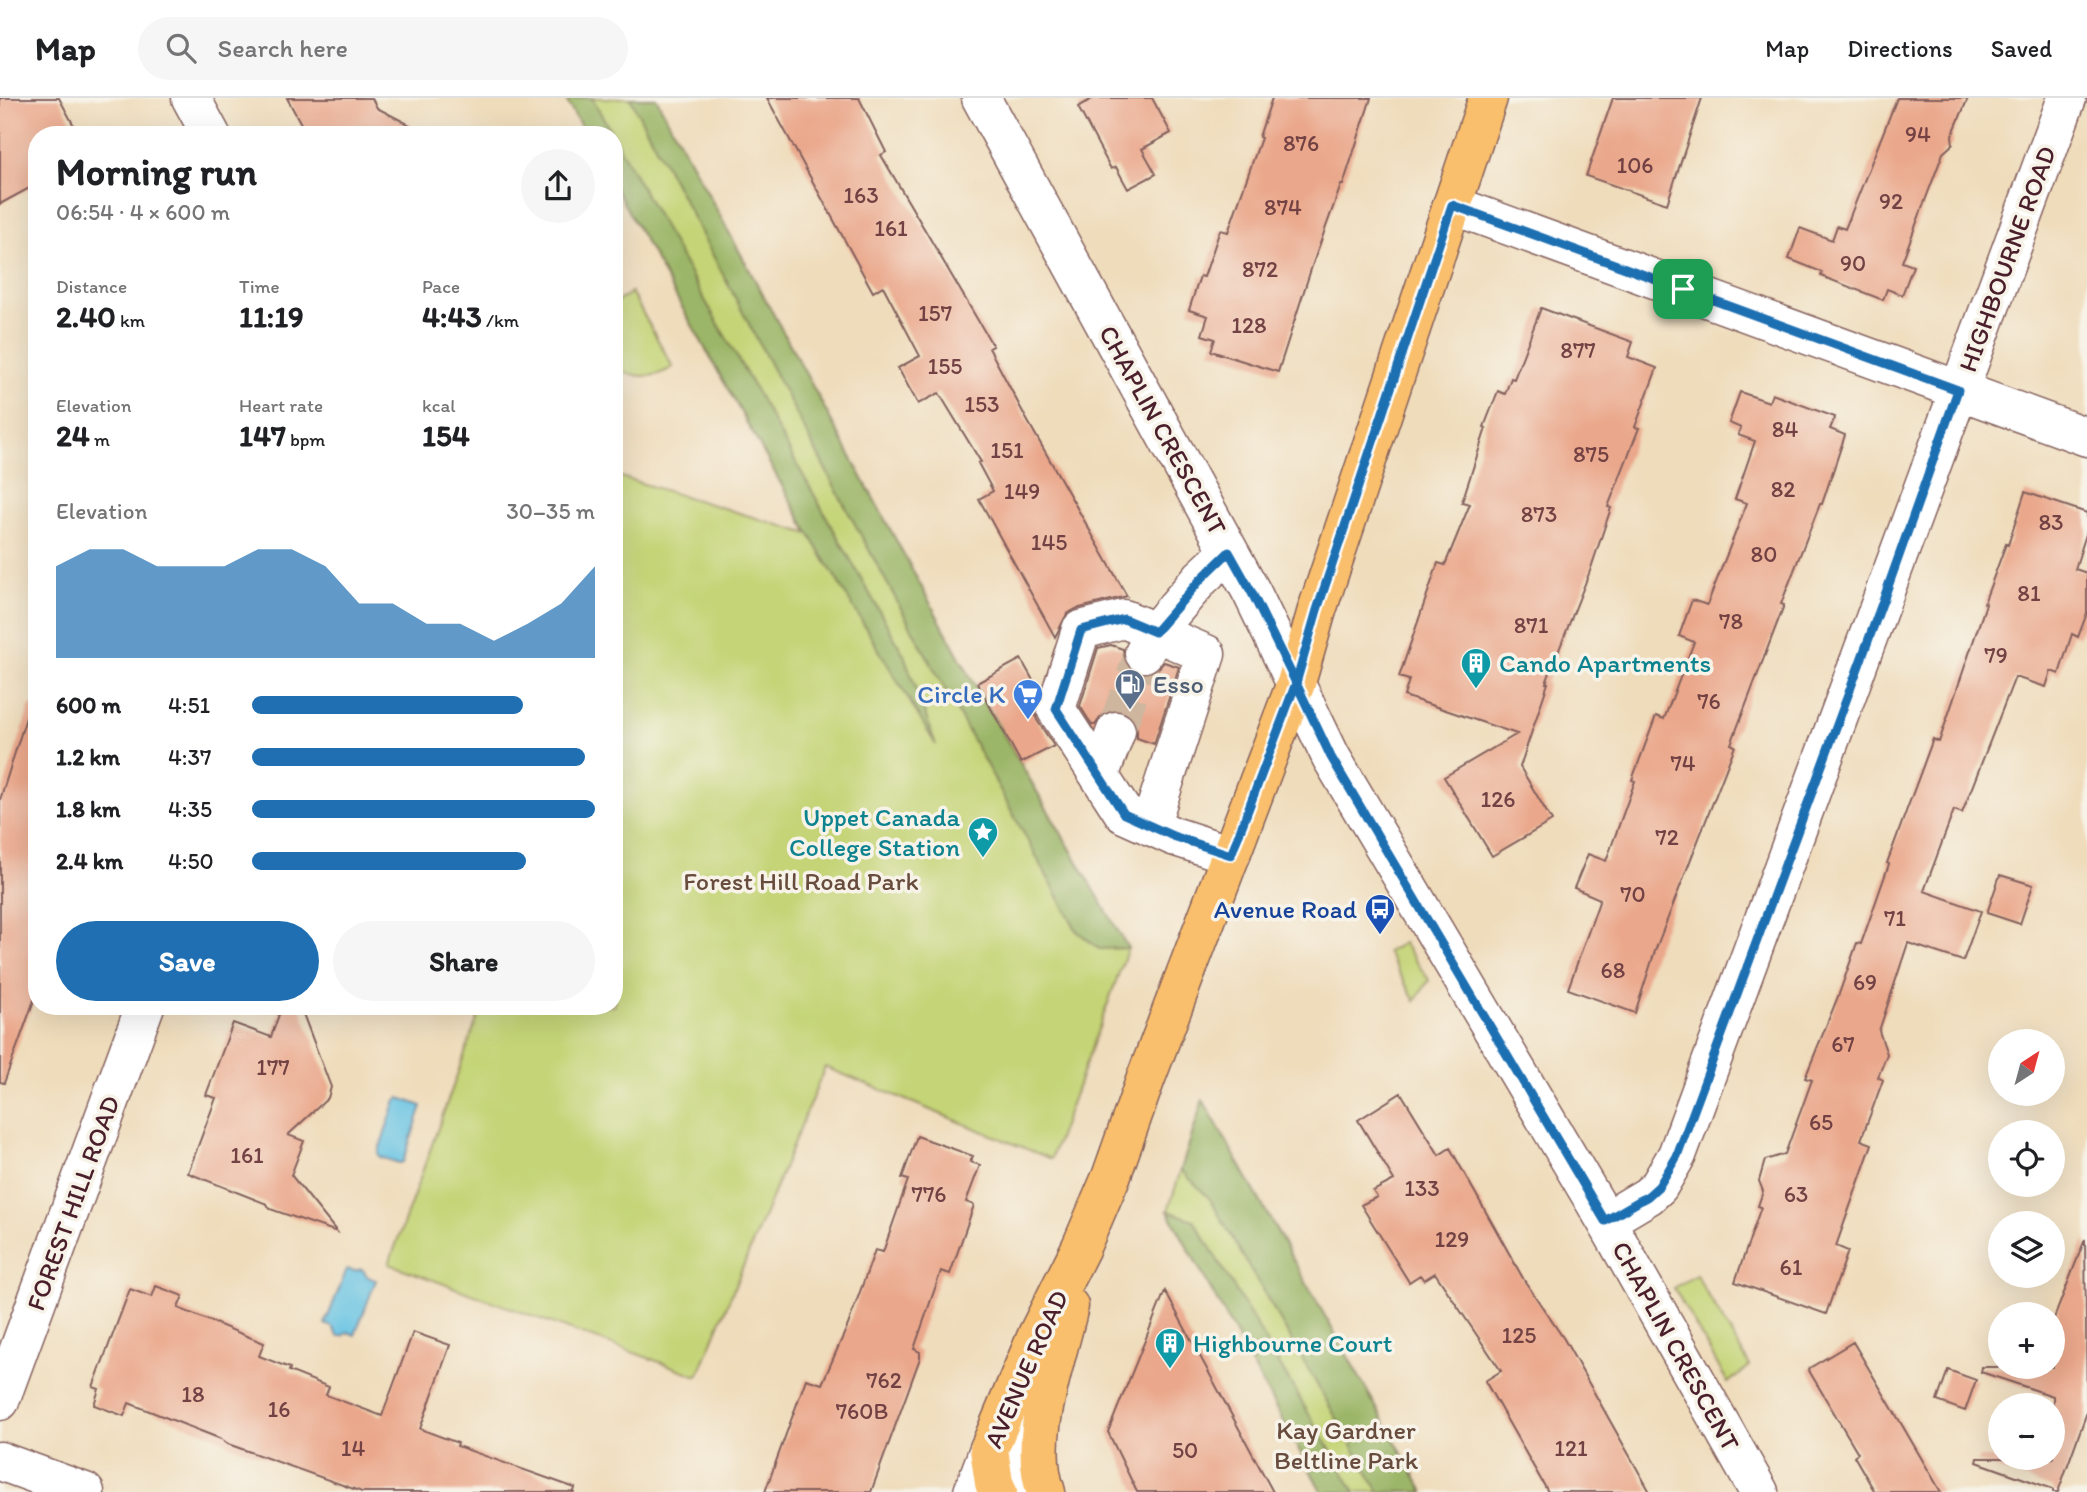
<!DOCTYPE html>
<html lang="en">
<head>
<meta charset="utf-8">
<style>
  :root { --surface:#fff; --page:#f6f6f6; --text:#202124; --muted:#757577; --line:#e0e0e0; --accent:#1f6fb2 }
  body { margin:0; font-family:Itim,sans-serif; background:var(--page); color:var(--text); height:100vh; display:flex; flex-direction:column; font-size:26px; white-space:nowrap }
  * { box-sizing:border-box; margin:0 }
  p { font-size:23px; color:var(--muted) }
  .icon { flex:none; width:38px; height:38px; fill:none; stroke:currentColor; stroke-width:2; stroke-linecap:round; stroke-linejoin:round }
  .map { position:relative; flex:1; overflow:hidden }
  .panel { position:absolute; left:28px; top:28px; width:595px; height:889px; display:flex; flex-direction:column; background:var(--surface); border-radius:28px; box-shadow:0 7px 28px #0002 }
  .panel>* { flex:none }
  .needle { width:46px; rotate:36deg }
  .controls { position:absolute; left:1988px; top:931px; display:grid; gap:14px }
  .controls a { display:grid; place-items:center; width:77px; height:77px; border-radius:50%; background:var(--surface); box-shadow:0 7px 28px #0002; font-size:35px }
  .pin { position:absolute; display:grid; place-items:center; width:60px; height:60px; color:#fff; margin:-30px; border-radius:14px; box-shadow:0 4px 10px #0006 }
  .round { display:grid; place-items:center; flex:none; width:74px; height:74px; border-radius:37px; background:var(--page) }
  .headline { display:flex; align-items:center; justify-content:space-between; height:119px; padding:0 28px }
  h1 { font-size:38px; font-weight:700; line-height:52px }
  .stats { display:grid; grid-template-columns:repeat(3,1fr); gap:10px; height:119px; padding:7px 28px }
  .stats div { display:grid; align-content:center }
  .stats b { font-size:30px; font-weight:700 }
  .stats small { font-size:19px; font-weight:400 }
  .stats p { font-size:19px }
  .chart { height:196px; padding:14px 28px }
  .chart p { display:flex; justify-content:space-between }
  .chart svg { width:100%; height:126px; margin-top:7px; fill:var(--accent); opacity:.7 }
  .cta { display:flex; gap:14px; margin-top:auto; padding:14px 28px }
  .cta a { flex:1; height:80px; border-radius:42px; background:var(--accent); color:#fff; font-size:28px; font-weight:700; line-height:80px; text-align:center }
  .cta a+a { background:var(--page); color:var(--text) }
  ul { padding:0 28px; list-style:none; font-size:23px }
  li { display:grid; grid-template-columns:112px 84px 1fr; align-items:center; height:52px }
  li i { height:18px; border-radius:9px; background:var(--accent) }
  header { display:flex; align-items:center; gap:42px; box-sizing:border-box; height:98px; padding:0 35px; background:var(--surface); border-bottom:2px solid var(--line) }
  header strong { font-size:33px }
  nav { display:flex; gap:38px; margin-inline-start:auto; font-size:24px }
  .search { width:490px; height:63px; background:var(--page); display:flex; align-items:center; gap:18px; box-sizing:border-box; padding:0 24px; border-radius:38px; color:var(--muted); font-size:26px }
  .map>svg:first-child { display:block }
  .green { fill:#c4d476; stroke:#877a50; stroke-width:2 }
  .forest { fill:#9bb667; stroke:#726a49; stroke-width:2 }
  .water { fill:#65c2e3; stroke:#587087; stroke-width:2 }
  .building { fill:#eaa78b }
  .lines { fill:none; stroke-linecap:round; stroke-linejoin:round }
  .minor-tunnel { stroke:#ceb69e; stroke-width:38; stroke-dasharray:38 19; stroke-linecap:butt }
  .minor-casing { stroke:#84615d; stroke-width:41 }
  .major-casing { stroke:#84615d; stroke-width:41 }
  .minor { stroke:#fff; stroke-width:38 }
  .major { stroke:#f9bf6c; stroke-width:38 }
  .route-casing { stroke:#fff; stroke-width:14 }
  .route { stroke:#1f6fb2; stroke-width:9 }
  .labels { text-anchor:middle; stroke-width:7; stroke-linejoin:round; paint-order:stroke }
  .number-label { font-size:23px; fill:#724143 }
  .street-label { font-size:26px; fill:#4a1f2b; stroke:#f7f3e8 }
  .culture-label { font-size:26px; fill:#0d838f; stroke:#f7f3e8; text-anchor:start }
  .service-label { font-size:26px; fill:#4e5e75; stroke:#f7f3e8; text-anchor:start }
  .shop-label { font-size:26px; fill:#366cbe; stroke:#f7f3e8; text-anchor:end }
  .park-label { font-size:26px; fill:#684c3e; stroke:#f7f3e8 }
  .transit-label { font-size:26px; fill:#164399; stroke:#f7f3e8; text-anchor:end }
</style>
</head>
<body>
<header>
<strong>Map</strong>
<div class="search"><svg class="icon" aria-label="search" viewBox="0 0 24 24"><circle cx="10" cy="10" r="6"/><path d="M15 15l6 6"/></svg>Search here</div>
<nav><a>Map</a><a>Directions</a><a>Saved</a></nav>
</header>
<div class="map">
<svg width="2087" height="1394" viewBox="0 0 2087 1394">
  <rect width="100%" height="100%" fill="#f7f3e8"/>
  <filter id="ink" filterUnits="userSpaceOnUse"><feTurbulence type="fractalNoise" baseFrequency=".0143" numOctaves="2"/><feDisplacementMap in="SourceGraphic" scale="14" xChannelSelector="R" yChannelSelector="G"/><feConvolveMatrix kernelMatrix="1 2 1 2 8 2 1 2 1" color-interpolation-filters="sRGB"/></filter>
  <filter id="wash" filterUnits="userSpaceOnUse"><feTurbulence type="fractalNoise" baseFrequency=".00686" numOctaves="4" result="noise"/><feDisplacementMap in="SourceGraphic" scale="28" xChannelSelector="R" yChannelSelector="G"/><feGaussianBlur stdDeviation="1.57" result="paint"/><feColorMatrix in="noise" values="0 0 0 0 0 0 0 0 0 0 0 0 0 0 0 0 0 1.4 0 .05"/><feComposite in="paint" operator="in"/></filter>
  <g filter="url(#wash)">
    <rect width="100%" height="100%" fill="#efdcbb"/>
    <path class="green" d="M565,0H656L973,584L1128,850L1051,1061L825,969L698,1278L389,1166L482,908H614V377L809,436L614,87V37H586Z
      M631,194L673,269C653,282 634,281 614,268V206Z
      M1403,845L1429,882L1415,903L1387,854Z
      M1203,1002L1424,1394H1322L1168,1113Z
      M1696,1177L1750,1268L1728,1285L1674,1190Z"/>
    <path class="forest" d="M565,0H592L613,37H586Z
      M630,0H656L973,584L1128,850L1099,851L1077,833L838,395Z
      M614,40L904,557L936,647L810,437L614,88Z
      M1203,1002L1424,1394H1379L1210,1101L1181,1072Z
      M1168,1113L1194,1122L1355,1394H1322Z"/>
    <path class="water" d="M400,1000L422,1008L403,1064L399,1065L380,1059L378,1055L396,1002Z
      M347,1171L354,1173L362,1171L368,1179L376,1182L355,1237L348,1234L343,1238H338L332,1229L325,1226Z"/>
    <g id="blocks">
      <path class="building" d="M0,0H59L79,37H37V86L0,106Z
        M287,0H372L377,10L429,37H307Z
        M767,0H859L886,54L881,57L993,248L989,250L1026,320L1127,498L1076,511L1067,516L1055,539L979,401L993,393L978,365L981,364L939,295L918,306L898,270L920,258L883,188L873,194Z
        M1094,0H1152L1171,35L1142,51L1156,76L1128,91L1116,69L1111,71L1078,9Z
        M1272,0H1371L1343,87H1341L1312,168L1278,274L1211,253L1215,241L1202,237L1208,218L1189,212L1200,178L1204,179L1220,132L1228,134L1261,40L1259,39Z
        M1613,0H1702L1667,106L1586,78Z
        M1897,0H1968L1952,38L1953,46L1943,55L1902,164L1913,168L1902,197L1887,191L1883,202L1821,178L1822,174L1789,161L1800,130L1832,142L1837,128L1845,131Z
        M1541,210L1633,244L1628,259L1657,270L1635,329L1639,330L1608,409L1611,410L1590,473L1546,585H1548L1520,669L1552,723L1492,758L1444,679L1517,636L1404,598L1409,582L1399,579L1438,465L1445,467L1470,406L1462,404L1486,330L1484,329L1498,293L1505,296L1511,280L1514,281Z
        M1740,294L1769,304L1772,296L1835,319L1830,331L1845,337L1822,406H1820L1781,506L1784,507L1731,646L1735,648L1655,853L1635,915L1568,891L1600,801L1574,790L1588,756L1606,763L1635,683L1632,682L1656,618L1664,621L1694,544L1679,538L1692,502L1707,507L1747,405L1735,401L1755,343L1738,337L1741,330L1729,325Z
        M2025,394L2087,415V433L2075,471L2087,475V515L2078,539L2072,536L2059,576L2051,573L2046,589L2015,579L1962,715L1954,712L1924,793L1981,813L1963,863L1908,845L1879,933L1887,956L1878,979L1883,982L1861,1042L1872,1046L1836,1148L1848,1153L1826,1216L1735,1184L1761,1109L1758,1108L1763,1093L1759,1083L1765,1062L1785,1056L1812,982L1805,980L1839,896L1857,845L1861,846L1889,766L1887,765L1933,641L1939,644L1986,506L1984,505L2006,446L2008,447Z
        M1111,547L1123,551L1125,566L1134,575L1146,577L1155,574L1164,564L1179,569L1154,646L1137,640V629L1133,620L1124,613L1112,612L1103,616L1095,627H1092L1080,608L1098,550Z
        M1021,561L1039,593L1034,613L1037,622L1054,648L1021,665L977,585Z
        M30,607L37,608V894L4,985L0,984V702Z
        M2000,777L2033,787L2020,826L1987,815Z
        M282,908H300L331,989L328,1000L288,1037L304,1043L291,1077L337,1134L270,1111L267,1106L188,1075L216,1000L206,997L233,925L271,939Z
        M1401,995L1439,1057L1450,1050L1524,1182L1564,1241L1650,1394H1548L1485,1283L1501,1273L1435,1175L1424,1182L1420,1177L1409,1184L1361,1107L1377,1099L1373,1093L1394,1082L1358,1022Z
        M917,1038L973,1058L970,1064L980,1067L966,1104L974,1107L950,1176L941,1173L914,1251L920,1254V1260L871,1394H765L806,1281L822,1286L848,1227L875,1152L883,1154L908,1082L902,1080Z
        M2085,1141L2087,1314L2058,1394H2053V1391L1977,1364L1978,1360H2053V1298L1981,1274L1982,1269H2053V1223Z
        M156,1188L183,1198L178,1210L264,1245L259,1258L290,1270L289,1273L329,1289L326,1297L382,1318L413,1234L450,1247L420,1331L458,1345L457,1348L575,1390L574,1394H362L228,1346L221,1341L129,1305L124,1318L94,1307L99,1291L93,1289L130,1191L152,1199Z
        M1165,1193L1273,1394H1137L1108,1334Z
        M1853,1244L1902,1327L1941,1394H1875L1854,1358L1858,1355L1808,1271Z
        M1948,1272L1976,1282L1965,1313L1937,1303Z"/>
    </g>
  </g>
  <g filter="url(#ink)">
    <use href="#blocks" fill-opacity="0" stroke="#84615d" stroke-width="2"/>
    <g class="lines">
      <path class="minor-tunnel" d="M1116,633L1143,557"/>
      <g class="minor-casing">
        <path id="minor" d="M191,0L211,37
          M981,0L1252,495L1331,659L1606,1123L1759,1394
          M1452,107L2087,339
          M1229,454L1201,480L1155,534L1124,521L1081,532L1056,611L1124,716L1173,738L1231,757
          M1144,555L1155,534L1206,556L1150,728
          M1100,676L1116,633
          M1606,1123L1648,1098L1659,1088L1677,1057L2067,0
          M0,1303L145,908
          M0,1363L85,1394
          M973,1394L989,1351
          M1010,1394L1040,1318"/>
      </g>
      <g class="major-casing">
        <path id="major" d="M998,1394L994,1385L989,1351L1037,1237L1081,1149L1111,1079L1146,980L1296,585L1317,512L1488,0
          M1046,1394C1026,1340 1057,1263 1069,1208"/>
      </g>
      <use href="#minor" class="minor"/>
      <use href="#major" class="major"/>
    </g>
  </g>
  <g class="lines" filter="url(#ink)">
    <g class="route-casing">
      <path id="route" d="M1683,191L1452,107L1317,512L1296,585L1252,495L1229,454L1201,481L1155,534L1124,521L1081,532L1056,611L1124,716L1173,738L1231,757L1296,585L1331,659L1605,1123L1648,1098L1659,1088L1677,1058L1884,500L1958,292L1683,191"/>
    </g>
    <use href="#route" class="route"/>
  </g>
  <defs>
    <g id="building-pin" transform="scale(1.575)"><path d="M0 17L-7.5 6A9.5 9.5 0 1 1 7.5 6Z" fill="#0f9aa8" stroke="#f7f3e8"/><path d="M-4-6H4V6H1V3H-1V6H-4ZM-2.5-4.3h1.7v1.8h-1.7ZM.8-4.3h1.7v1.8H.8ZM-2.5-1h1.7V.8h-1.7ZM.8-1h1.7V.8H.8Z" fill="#fff"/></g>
    <g id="fuel-pin" transform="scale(1.575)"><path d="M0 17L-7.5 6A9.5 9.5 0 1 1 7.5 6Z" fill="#5c6f8a" stroke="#f7f3e8"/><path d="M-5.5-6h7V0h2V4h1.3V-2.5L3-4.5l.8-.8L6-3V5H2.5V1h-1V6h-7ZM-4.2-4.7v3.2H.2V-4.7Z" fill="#fff"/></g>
    <g id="supermarket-pin" transform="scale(1.575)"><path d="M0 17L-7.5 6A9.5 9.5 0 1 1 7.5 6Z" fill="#3f7fe0" stroke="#f7f3e8"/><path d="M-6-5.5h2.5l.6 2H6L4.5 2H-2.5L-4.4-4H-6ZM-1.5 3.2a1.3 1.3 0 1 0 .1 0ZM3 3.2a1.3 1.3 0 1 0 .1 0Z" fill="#fff"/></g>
    <g id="sight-pin" transform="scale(1.575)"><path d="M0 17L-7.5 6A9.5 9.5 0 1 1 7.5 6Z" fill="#0f9aa8" stroke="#f7f3e8"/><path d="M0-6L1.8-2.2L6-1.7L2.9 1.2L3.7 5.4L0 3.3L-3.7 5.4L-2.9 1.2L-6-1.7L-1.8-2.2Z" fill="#fff"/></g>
    <g id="bus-pin" transform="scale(1.575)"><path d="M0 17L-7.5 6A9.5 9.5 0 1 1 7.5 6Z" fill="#1a4fb4" stroke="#f7f3e8"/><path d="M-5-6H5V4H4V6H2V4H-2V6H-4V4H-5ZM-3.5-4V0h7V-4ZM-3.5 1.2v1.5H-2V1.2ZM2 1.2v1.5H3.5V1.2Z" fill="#fff"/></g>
  </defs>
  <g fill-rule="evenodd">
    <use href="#building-pin" x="1476" y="565"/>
    <use href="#fuel-pin" x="1130" y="586"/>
    <use href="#supermarket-pin" x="1028" y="596"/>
    <use href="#sight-pin" x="983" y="734"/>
    <use href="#bus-pin" x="1380" y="811"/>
    <use href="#building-pin" x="1170" y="1245"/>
  </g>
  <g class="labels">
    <g class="number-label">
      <text x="1918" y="44">94</text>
      <text x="1301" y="53">876</text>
      <text x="1635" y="75">106</text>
      <text x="861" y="105">163</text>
      <text x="1891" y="111">92</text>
      <text x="1283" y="117">874</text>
      <text x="891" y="138">161</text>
      <text x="1853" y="173">90</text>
      <text x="1260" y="179">872</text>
      <text x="935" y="223">157</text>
      <text x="1249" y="235">128</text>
      <text x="1578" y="260">877</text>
      <text x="945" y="276">155</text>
      <text x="982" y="314">153</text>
      <text x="1785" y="339">84</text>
      <text x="1007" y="360">151</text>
      <text x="1591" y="364">875</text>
      <text x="1783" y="399">82</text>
      <text x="1022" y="401">149</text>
      <text x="1539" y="424">873</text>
      <text x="2051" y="432">83</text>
      <text x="1049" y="452">145</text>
      <text x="1764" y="464">80</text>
      <text x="2029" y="503">81</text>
      <text x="1731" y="531">78</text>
      <text x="1531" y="535">871</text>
      <text x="1996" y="565">79</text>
      <text x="1709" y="611">76</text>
      <text x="1683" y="673">74</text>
      <text x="1498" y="709">126</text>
      <text x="1667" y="747">72</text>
      <text x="1633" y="804">70</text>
      <text x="1895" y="828">71</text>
      <text x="1613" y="880">68</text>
      <text x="1865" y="892">69</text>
      <text x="1843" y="954">67</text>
      <text x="273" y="977">177</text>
      <text x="1821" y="1032">65</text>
      <text x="247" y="1065">161</text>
      <text x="1422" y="1098">133</text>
      <text x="929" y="1104">776</text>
      <text x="1796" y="1104">63</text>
      <text x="1452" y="1149">129</text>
      <text x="1791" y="1177">61</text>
      <text x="1519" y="1245">125</text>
      <text x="884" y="1290">762</text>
      <text x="193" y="1304">18</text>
      <text x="279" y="1319">16</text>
      <text x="862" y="1321">760B</text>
      <text x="353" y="1358">14</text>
      <text x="1571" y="1358">121</text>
      <text x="1185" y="1360">50</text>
    </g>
    <g class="street-label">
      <text transform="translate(2007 161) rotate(-70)" y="9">HIGHBOURNE ROAD</text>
      <text transform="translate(1163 332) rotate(61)" y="9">CHAPLIN CRESCENT</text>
      <text transform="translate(73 1105) rotate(-70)" y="9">FOREST HILL ROAD</text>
      <text transform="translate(1676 1248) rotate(61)" y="9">CHAPLIN CRESCENT</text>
      <text transform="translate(1026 1271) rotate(-66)" y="9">AVENUE ROAD</text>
    </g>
    <g class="culture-label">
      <text x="1499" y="574">Cando Apartments</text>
      <text x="960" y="728" text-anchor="end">Uppet Canada<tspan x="960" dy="30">College Station</tspan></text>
      <text x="1193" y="1254">Highbourne Court</text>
    </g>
    <g class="service-label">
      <text x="1153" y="595">Esso</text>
    </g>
    <g class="shop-label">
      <text x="1005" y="605">Circle K</text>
    </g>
    <g class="park-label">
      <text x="801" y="792">Forest Hill Road Park</text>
      <text x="1346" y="1341">Kay Gardner<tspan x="1346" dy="30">Beltline Park</tspan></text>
    </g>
    <g class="transit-label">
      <text x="1357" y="820">Avenue Road</text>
    </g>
  </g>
</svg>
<div class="controls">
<a><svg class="needle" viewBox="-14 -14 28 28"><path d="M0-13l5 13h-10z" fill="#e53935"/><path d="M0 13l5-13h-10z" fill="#757577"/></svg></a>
<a><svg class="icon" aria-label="locate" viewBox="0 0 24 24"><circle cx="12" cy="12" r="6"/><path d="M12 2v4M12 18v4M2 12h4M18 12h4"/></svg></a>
<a><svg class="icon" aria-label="layers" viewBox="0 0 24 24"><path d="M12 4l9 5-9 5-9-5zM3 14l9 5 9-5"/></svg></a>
<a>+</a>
<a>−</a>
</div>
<div class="pin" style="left:1683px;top:191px;background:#1e9e55"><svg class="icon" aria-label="arrive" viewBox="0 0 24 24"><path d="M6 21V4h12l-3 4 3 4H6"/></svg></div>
<section class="panel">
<div class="headline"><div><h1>Morning run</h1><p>06:54 · 4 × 600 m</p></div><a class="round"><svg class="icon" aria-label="share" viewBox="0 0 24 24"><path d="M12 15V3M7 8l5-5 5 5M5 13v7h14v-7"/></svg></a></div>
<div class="stats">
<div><p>Distance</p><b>2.40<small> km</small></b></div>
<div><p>Time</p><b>11:19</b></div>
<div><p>Pace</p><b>4:43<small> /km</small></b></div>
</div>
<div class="stats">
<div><p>Elevation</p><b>24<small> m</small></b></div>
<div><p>Heart rate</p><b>147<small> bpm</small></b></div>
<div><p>kcal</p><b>154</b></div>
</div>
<div class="chart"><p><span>Elevation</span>30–35 m</p>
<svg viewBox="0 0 160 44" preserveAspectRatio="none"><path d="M0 44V12L10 6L20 6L30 12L40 12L50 12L60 6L70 6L80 12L90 25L100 25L110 32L120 32L130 38L140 32L150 25L160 12V44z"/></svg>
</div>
<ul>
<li><b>600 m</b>4:51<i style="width:79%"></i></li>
<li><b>1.2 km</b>4:37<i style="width:97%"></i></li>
<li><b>1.8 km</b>4:35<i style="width:100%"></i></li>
<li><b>2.4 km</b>4:50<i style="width:80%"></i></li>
</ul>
<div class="cta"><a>Save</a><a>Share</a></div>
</section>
</div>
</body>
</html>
